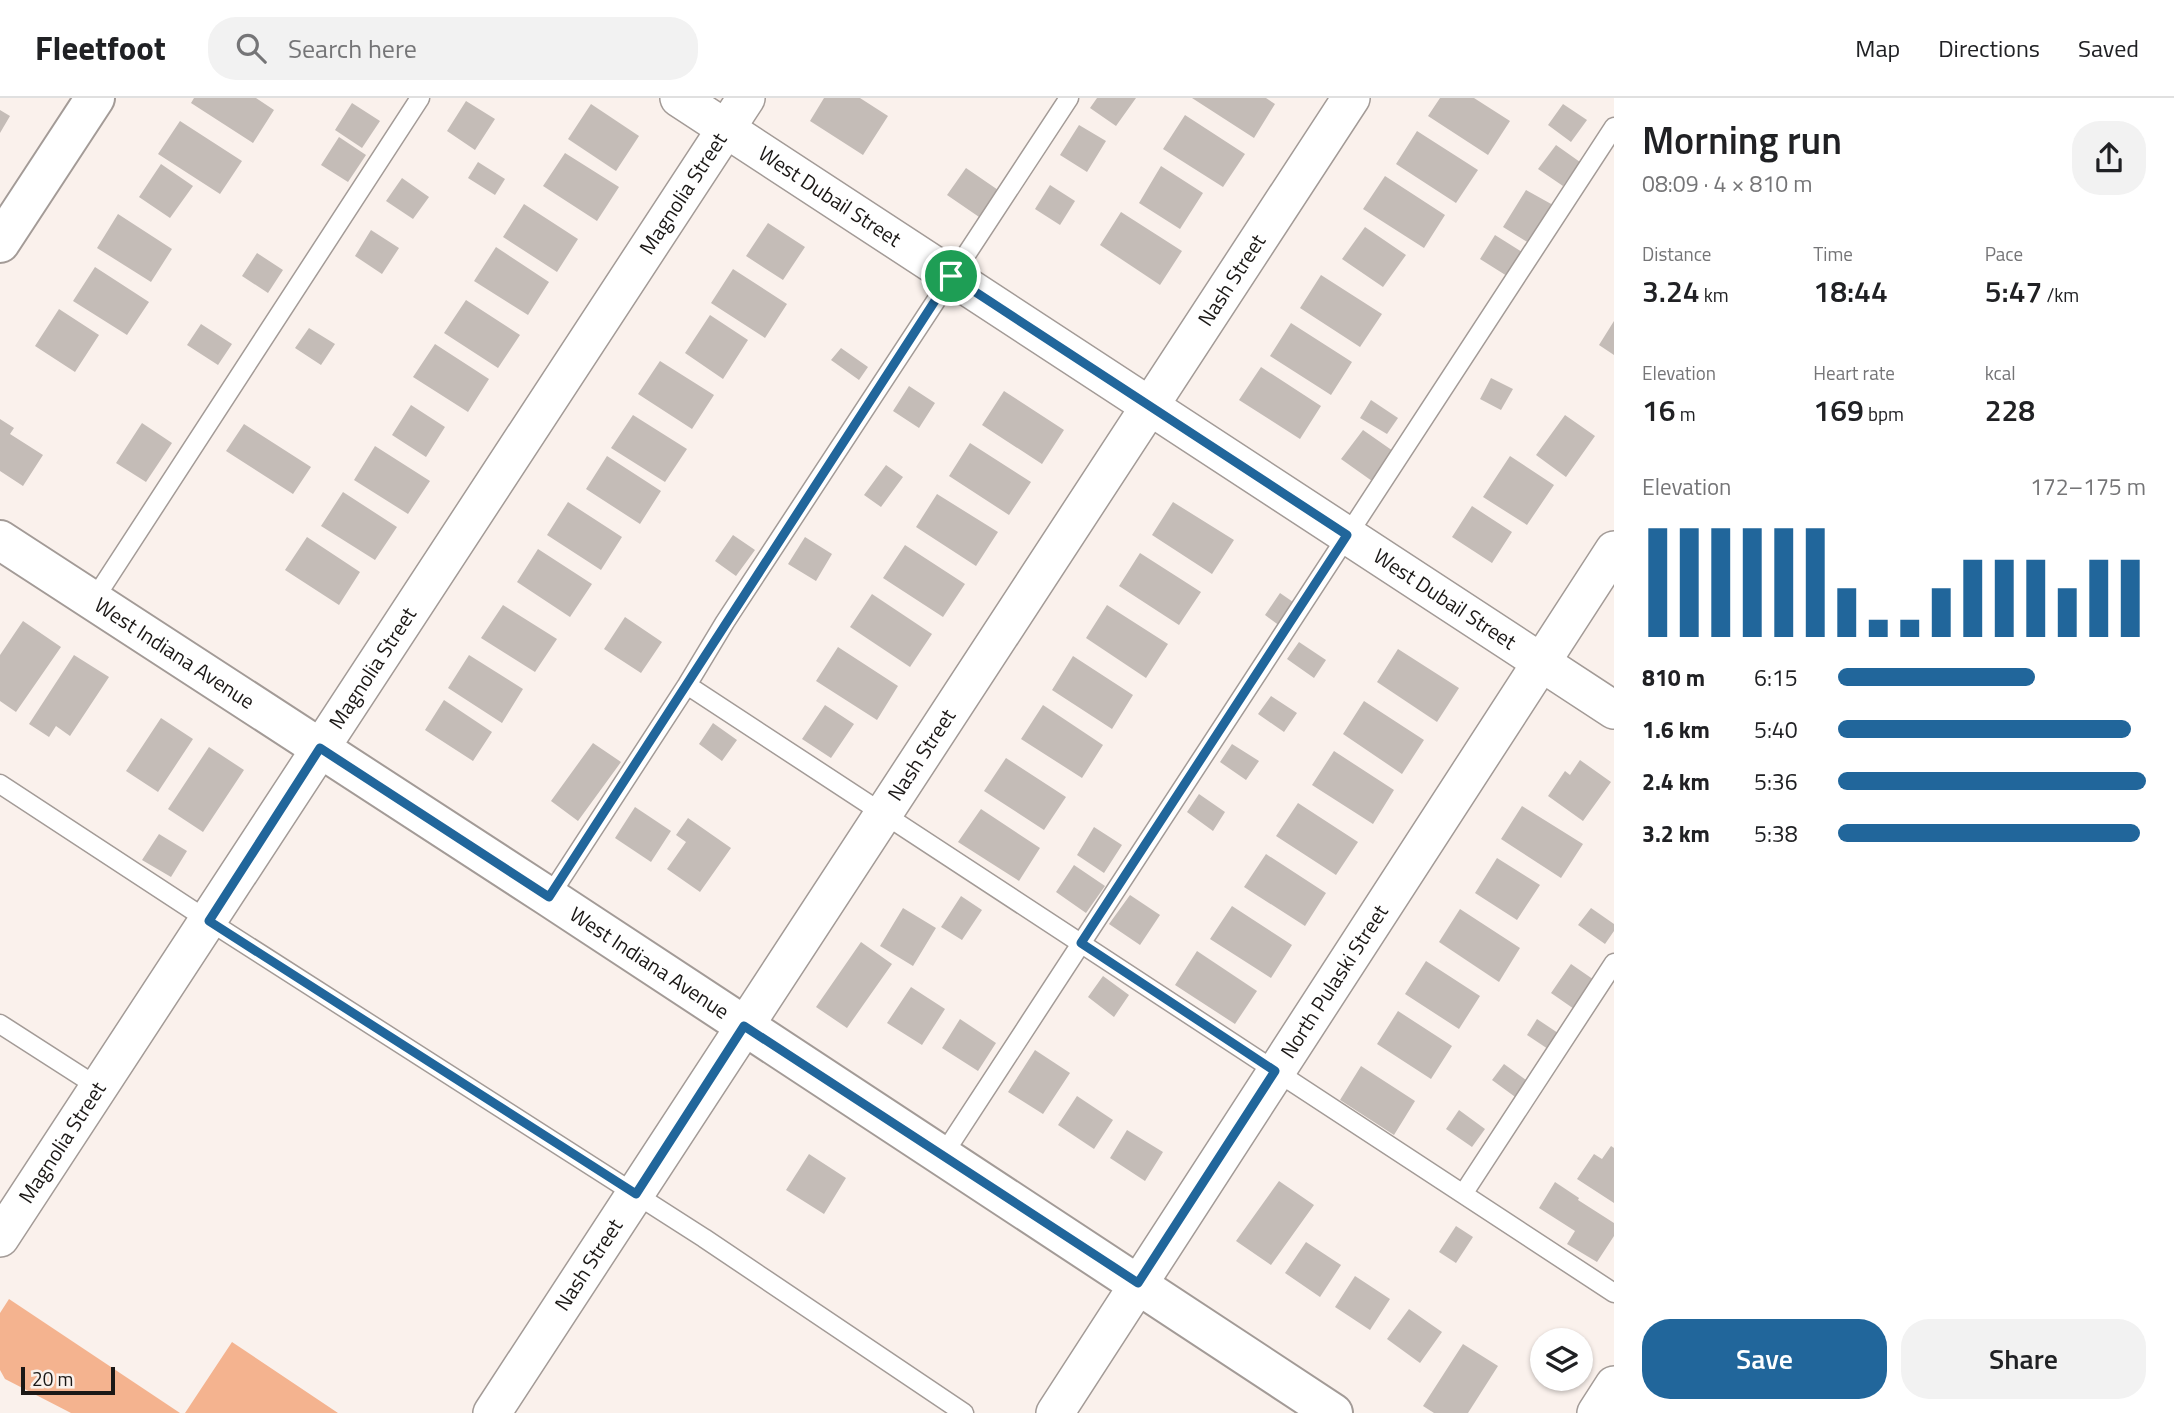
<!DOCTYPE html>
<html lang="en">
<head>
<meta charset="utf-8">
<style>
  :root { --surface:#fff; --page:#f2f2f2; --text:#202124; --muted:#757577; --line:#e0e0e0; --accent:#21669b }
  body { margin:0; font-family:"Titillium Web",sans-serif; background:var(--page); color:var(--text); height:100vh; display:flex; flex-direction:column; font-size:26px; white-space:nowrap }
  * { box-sizing:border-box; margin:0 }
  p { font-size:23px; color:var(--muted) }
  .icon { flex:none; width:38px; height:38px; fill:none; stroke:currentColor; stroke-width:2; stroke-linecap:round; stroke-linejoin:round }
  .map { position:relative; flex:1; overflow:hidden }
  .sheet { display:flex; flex-direction:column; background:var(--surface); width:560px }
  .sheet>* { flex:none }
  .controls { position:absolute; left:1530px; top:1230px; display:grid; gap:14px }
  .controls a { display:grid; place-items:center; width:63px; height:63px; border-radius:50%; background:var(--surface); box-shadow:0 2px 5px #0004; font-size:35px }
  .scale { position:absolute; left:21px; bottom:18px; width:94px; box-sizing:border-box; padding-left:7px; border:4px solid #1b1816; border-top:0; font-size:19px; line-height:24px; white-space:nowrap; color:#1b1816; -webkit-text-stroke:5px #faf1ec; paint-order:stroke }
  .pin { position:absolute; display:grid; place-items:center; width:60px; height:60px; color:#fff; margin:-30px; border:4px solid #fff; border-radius:50%; box-shadow:0 2px 7px #0007 }
  .round { display:grid; place-items:center; flex:none; width:74px; height:74px; border-radius:28px; background:var(--page) }
  .headline { display:flex; align-items:center; justify-content:space-between; height:119px; padding:0 28px }
  h1 { font-size:38px; font-weight:600; line-height:52px }
  .metrics { display:grid; grid-template-columns:repeat(3,1fr); gap:10px; height:119px; padding:7px 28px }
  .metrics div { display:grid; align-content:center }
  .metrics b { font-size:30px; font-weight:600 }
  .metrics small { font-size:19px; font-weight:400 }
  .metrics p { font-size:19px }
  .chart { height:196px; padding:14px 28px }
  .chart p { display:flex; justify-content:space-between }
  .chart svg { width:100%; height:126px; margin-top:7px; stroke:var(--accent); stroke-width:6 }
  .button { display:flex; gap:14px; margin-top:auto; padding:14px 28px }
  .button a { flex:1; height:80px; border-radius:28px; background:var(--accent); color:#fff; font-size:28px; font-weight:600; line-height:80px; text-align:center }
  .button a+a { background:var(--page); color:var(--text) }
  ul { padding:0 28px; list-style:none; font-size:23px }
  li { display:grid; grid-template-columns:112px 84px 1fr; align-items:center; height:52px }
  li i { height:18px; border-radius:9px; background:var(--accent) }
  header { display:flex; align-items:center; gap:42px; box-sizing:border-box; height:98px; padding:0 35px; background:var(--surface); border-bottom:2px solid var(--line) }
  header strong { font-size:33px }
  nav { display:flex; gap:38px; margin-inline-start:auto; font-size:24px }
  .search { width:490px; height:63px; background:var(--page); display:flex; align-items:center; gap:18px; box-sizing:border-box; padding:0 24px; border-radius:28px; color:var(--muted); font-size:26px }
  main { display:flex; flex:1; min-height:0 }
  .map>svg:first-child { display:block }
  .forest { fill:#f4b38f }
  .building { fill:#c4bcb7 }
  .lines { fill:none; stroke-linecap:round; stroke-linejoin:round }
  .lane-casing { stroke:#a39b97; stroke-width:21 }
  .street-casing { stroke:#a39b97; stroke-width:40 }
  .secondary-casing { stroke:#a39b97; stroke-width:42 }
  .lane { stroke:#fff; stroke-width:18 }
  .street { stroke:#fff; stroke-width:37 }
  .secondary { stroke:#fff; stroke-width:38 }
  .route-casing { stroke:#fff; stroke-width:14 }
  .route { stroke:#21669b; stroke-width:9 }
  .labels { text-anchor:middle; stroke-width:6; stroke-linejoin:round; paint-order:stroke }
  .street-label { font-size:21px; fill:#1b1816; stroke:#faf1ec }
</style>
</head>
<body>
<header>
<strong>Fleetfoot</strong>
<div class="search"><svg class="icon" aria-label="search" viewBox="0 0 24 24"><circle cx="10" cy="10" r="6"/><path d="M15 15l6 6"/></svg>Search here</div>
<nav><a>Map</a><a>Directions</a><a>Saved</a></nav>
</header>
<main>
<div class="map">
<svg width="1614" height="1315" viewBox="0 0 1614 1315">
  <rect width="100%" height="100%" fill="#faf1ec"/>
  <path class="forest" d="M9,1201L180,1315H71L5,1281L0,1272V1215Z
    M232,1244L338,1315H185Z"/>
  <path class="building" d="M194,0H256L274,12L253,45L191,5Z
    M824,0H860L888,18L863,57L810,23Z
    M1097,0H1136L1116,28L1090,10Z
    M1192,0H1266L1275,6L1254,40Z
    M1440,0H1474L1510,23L1488,57L1428,18Z
    M466,3L495,21L475,52L447,33Z
    M352,5L380,23L362,50L335,32Z
    M591,6L639,38L616,73L568,41Z
    M1563,6L1587,22L1571,44L1548,27Z
    M0,12L10,18L0,35Z
    M1185,17L1245,56L1223,89L1163,51Z
    M180,23L242,63L220,96L158,56Z
    M1079,27L1106,43L1087,74L1060,57Z
    M1417,33L1478,72L1456,105L1396,66Z
    M339,39L366,57L348,84L321,67Z
    M1556,47L1580,64L1563,88L1538,71Z
    M565,55L619,89L597,123L543,88Z
    M478,64L505,81L495,97L468,80Z
    M161,66L193,88L170,120L139,99Z
    M1161,68L1203,95L1180,131L1139,105Z
    M966,70L1001,94L982,121L947,97Z
    M1385,78L1445,117L1424,150L1363,111Z
    M402,80L429,99L413,121L386,103Z
    M1050,87L1075,103L1060,127L1035,111Z
    M1526,92L1553,107L1529,145L1503,129Z
    M524,106L578,141L557,174L503,139Z
    M1121,114L1182,153L1160,187L1100,147Z
    M118,116L172,151L151,184L97,150Z
    M768,125L805,149L783,182L746,158Z
    M1365,129L1406,157L1383,189L1342,161Z
    M371,132L399,150L382,176L355,158Z
    M1495,137L1522,154L1507,178L1480,161Z
    M496,149L549,184L528,217L474,183Z
    M257,155L283,172L268,195L242,178Z
    M95,169L149,204L127,237L73,203Z
    M733,171L787,206L765,240L711,205Z
    M1321,177L1382,216L1360,249L1300,210Z
    M466,202L520,237L498,270L444,235Z
    M59,211L99,237L75,274L35,248Z
    M710,217L748,242L723,281L685,255Z
    M1614,223V257L1599,247Z
    M1291,225L1352,264L1331,297L1270,258Z
    M201,226L232,246L218,267L187,247Z
    M309,230L335,246L321,267L295,250Z
    M435,246L489,281L468,314L413,279Z
    M841,250L868,269L859,282L831,262Z
    M660,263L714,297L692,331L638,296Z
    M1261,269L1321,308L1300,341L1239,302Z
    M1491,280L1513,291L1501,312L1480,301Z
    M909,288L935,305L919,330L893,313Z
    M1004,293L1064,332L1042,366L982,327Z
    M1371,302L1398,320L1387,336L1360,320Z
    M411,307L445,329L426,359L392,337Z
    M633,317L687,351L665,384L611,350Z
    M1565,317L1595,338L1566,379L1536,357Z
    M0,321L14,330L10,336L43,357L23,388L0,373Z
    M142,325L172,345L146,384L116,365Z
    M244,326L311,369L293,396L226,353Z
    M1363,332L1393,353L1372,383L1341,361Z
    M970,345L1031,384L1009,417L949,378Z
    M375,348L430,383L408,416L354,382Z
    M607,358L661,393L640,426L586,391Z
    M1510,358L1554,387L1527,427L1483,399Z
    M886,367L903,379L881,409L864,397Z
    M343,394L397,429L375,462L321,428Z
    M937,396L998,434L976,468L916,429Z
    M568,404L622,439L601,472L547,437Z
    M1173,404L1234,442L1212,476L1152,437Z
    M1472,408L1512,434L1492,465L1452,439Z
    M733,437L755,452L736,478L715,463Z
    M307,439L360,474L339,507L285,472Z
    M805,439L832,456L816,483L788,466Z
    M905,447L965,486L943,519L883,480Z
    M538,451L592,486L570,519L517,484Z
    M1140,455L1201,494L1179,527L1119,488Z
    M1280,495L1296,506L1280,528L1265,517Z
    M872,496L932,536L910,569L850,529Z
    M503,507L557,541L535,574L481,540Z
    M1107,507L1168,546L1146,580L1086,540Z
    M625,519L662,544L641,575L604,551Z
    M23,523L61,549L16,614L0,603V557Z
    M1299,544L1326,562L1314,580L1287,561Z
    M838,549L898,588L877,622L816,583Z
    M1398,551L1459,590L1437,624L1377,584Z
    M74,557L109,579L70,638L56,628L49,639L29,626Z
    M469,557L523,591L502,625L448,590Z
    M1073,558L1133,597L1112,631L1052,592Z
    M1271,598L1297,615L1284,634L1258,616Z
    M444,602L492,634L473,663L425,632Z
    M1364,603L1424,642L1402,676L1343,636Z
    M825,607L854,626L831,660L802,641Z
    M1043,607L1103,647L1082,680L1021,641Z
    M161,620L193,641L158,694L126,673Z
    M713,625L737,642L722,663L699,646Z
    M593,645L621,664L578,723L551,703Z
    M1232,646L1259,663L1246,682L1220,664Z
    M209,649L244,672L203,734L168,711Z
    M1334,653L1394,692L1373,726L1312,687Z
    M1006,660L1066,699L1044,732L984,693Z
    M1580,662L1611,684L1583,723L1548,698L1565,673L1570,677Z
    M1199,696L1225,714L1213,733L1187,714Z
    M1298,705L1358,744L1336,777L1276,738Z
    M1522,708L1583,746L1561,780L1501,741Z
    M635,709L671,733L651,764L615,740Z
    M981,711L1040,750L1019,783L958,744Z
    M688,720L731,750L700,794L667,771L686,744L676,737Z
    M1094,729L1122,747L1104,775L1077,757Z
    M159,736L187,753L171,779L142,762Z
    M1266,756L1326,795L1305,828L1244,789Z
    M1497,760L1540,787L1517,822L1475,795Z
    M1074,767L1105,788L1086,815L1056,794Z
    M1130,797L1160,817L1140,847L1109,826Z
    M961,798L982,812L962,842L941,829Z
    M1232,808L1292,847L1271,880L1210,841Z
    M903,810L936,830L913,868L880,848Z
    M1591,810L1614,826V833L1605,846L1578,827Z
    M1460,811L1520,850L1499,884L1439,844Z
    M861,844L892,866L847,930L816,909Z
    M1197,853L1257,893L1235,926L1175,887Z
    M1426,863L1480,898L1459,931L1405,896Z
    M1571,866L1597,884L1577,913L1551,895Z
    M1103,878L1129,897L1114,919L1088,899Z
    M911,889L945,911L922,947L887,925Z
    M1398,913L1452,948L1431,981L1377,946Z
    M960,921L996,945L978,973L942,950Z
    M1537,921L1561,937L1551,953L1527,937Z
    M1035,952L1070,975L1043,1016L1008,994Z
    M1504,966L1530,985L1518,1001L1492,982Z
    M1361,968L1415,1003L1394,1037L1340,1002Z
    M1077,998L1113,1022L1094,1051L1058,1027Z
    M1459,1012L1485,1031L1472,1049L1446,1031Z
    M1127,1032L1163,1054L1145,1083L1110,1060Z
    M1611,1048L1614,1050V1105L1577,1081L1594,1056L1602,1061Z
    M809,1056L846,1080L824,1116L786,1092Z
    M1279,1083L1314,1107L1271,1167L1236,1143Z
    M1555,1084L1579,1100L1578,1102L1614,1125V1138L1597,1164L1567,1146L1575,1133L1539,1110Z
    M1456,1128L1473,1139L1456,1165L1439,1154Z
    M1306,1144L1341,1167L1320,1199L1285,1175Z
    M1355,1178L1390,1201L1370,1232L1335,1209Z
    M1409,1211L1442,1234L1420,1265L1387,1241Z
    M1463,1246L1498,1268L1468,1315H1434L1423,1308Z"/>
  <g class="lines">
    <g class="lane-casing">
      <path id="lane" d="M93,503L420,0
        M687,587L1614,1195
        M0,686L209,823L704,1140L964,1315
        M549,799L687,587L725,524L1069,0
        M0,926L98,989
        M943,1057L1614,29
        M1463,1096L1614,865"/>
    </g>
    <g class="street-casing">
      <g id="street">
        <path id="s1" d="M679,0L1614,612"/>
        <path id="s2" d="M0,1140L746,0"/>
        <path id="s3" d="M492,1315L1351,0"/>
        <path id="s4" d="M1055,1315L1614,452"/>
        <path d="M1596,1315L1614,1287"/>
      </g>
    </g>
    <g class="secondary-casing">
      <g id="secondary">
        <path d="M0,145L95,0"/>
        <path id="s5" d="M0,442L549,799L1333,1315"/>
      </g>
    </g>
    <use href="#lane" class="lane"/>
    <use href="#street" class="street"/>
    <use href="#secondary" class="secondary"/>
  </g>
  <g class="lines">
    <g class="route-casing">
      <path id="route" d="M951,178L1347,437L1081,845L1275,973L1138,1185L744,928L636,1096L209,823L320,650L549,799Z"/>
    </g>
    <use href="#route" class="route"/>
  </g>
  <g class="labels">
    <g class="street-label">
      <text dy="7" stroke="none"><textPath href="#s2" startOffset="1248">Magnolia Street</textPath></text>
      <text dy="7" stroke="none"><textPath href="#s1" startOffset="180">West Dubail Street</textPath></text>
      <text dy="7" stroke="none"><textPath href="#s3" startOffset="1353">Nash Street</textPath></text>
      <text dy="7" stroke="none"><textPath href="#s1" startOffset="915">West Dubail Street</textPath></text>
      <text dy="7" stroke="none"><textPath href="#s5" startOffset="208">West Indiana Avenue</textPath></text>
      <text dy="7" stroke="none"><textPath href="#s2" startOffset="681">Magnolia Street</textPath></text>
      <text dy="7" stroke="none"><textPath href="#s3" startOffset="786">Nash Street</textPath></text>
      <text dy="7" stroke="none"><textPath href="#s5" startOffset="775">West Indiana Avenue</textPath></text>
      <text dy="7" stroke="none"><textPath href="#s4" startOffset="514">North Pulaski Street</textPath></text>
      <text dy="7" stroke="none"><textPath href="#s2" startOffset="114">Magnolia Street</textPath></text>
      <text dy="7" stroke="none"><textPath href="#s3" startOffset="177">Nash Street</textPath></text>
    </g>
  </g>
</svg>
<div class="controls">
<a><svg class="icon" aria-label="layers" viewBox="0 0 24 24"><path d="M12 4l9 5-9 5-9-5zM3 14l9 5 9-5"/></svg></a>
</div>
<div class="scale">20 m</div>
<div class="pin" style="left:951px;top:178px;background:#1e9e55"><svg class="icon" aria-label="arrive" viewBox="0 0 24 24"><path d="M6 21V4h12l-3 4 3 4H6"/></svg></div>
</div>
<section class="sheet">
<div class="headline"><div><h1>Morning run</h1><p>08:09 · 4 × 810 m</p></div><a class="round"><svg class="icon" aria-label="share" viewBox="0 0 24 24"><path d="M12 15V3M7 8l5-5 5 5M5 13v7h14v-7"/></svg></a></div>
<div class="metrics">
<div><p>Distance</p><b>3.24<small> km</small></b></div>
<div><p>Time</p><b>18:44</b></div>
<div><p>Pace</p><b>5:47<small> /km</small></b></div>
</div>
<div class="metrics">
<div><p>Elevation</p><b>16<small> m</small></b></div>
<div><p>Heart rate</p><b>169<small> bpm</small></b></div>
<div><p>kcal</p><b>228</b></div>
</div>
<div class="chart"><p><span>Elevation</span>172–175 m</p>
<svg viewBox="0 0 160 44" preserveAspectRatio="none"><path d="M5 44V6M15 44V6M25 44V6M35 44V6M45 44V6M55 44V6M65 44V27M75 44V38M85 44V38M95 44V27M105 44V17M115 44V17M125 44V17M135 44V27M145 44V17M155 44V17"/></svg>
</div>
<ul>
<li><b>810 m</b>6:15<i style="width:64%"></i></li>
<li><b>1.6 km</b>5:40<i style="width:95%"></i></li>
<li><b>2.4 km</b>5:36<i style="width:100%"></i></li>
<li><b>3.2 km</b>5:38<i style="width:98%"></i></li>
</ul>
<div class="button"><a>Save</a><a>Share</a></div>
</section>
</main>
</body>
</html>
